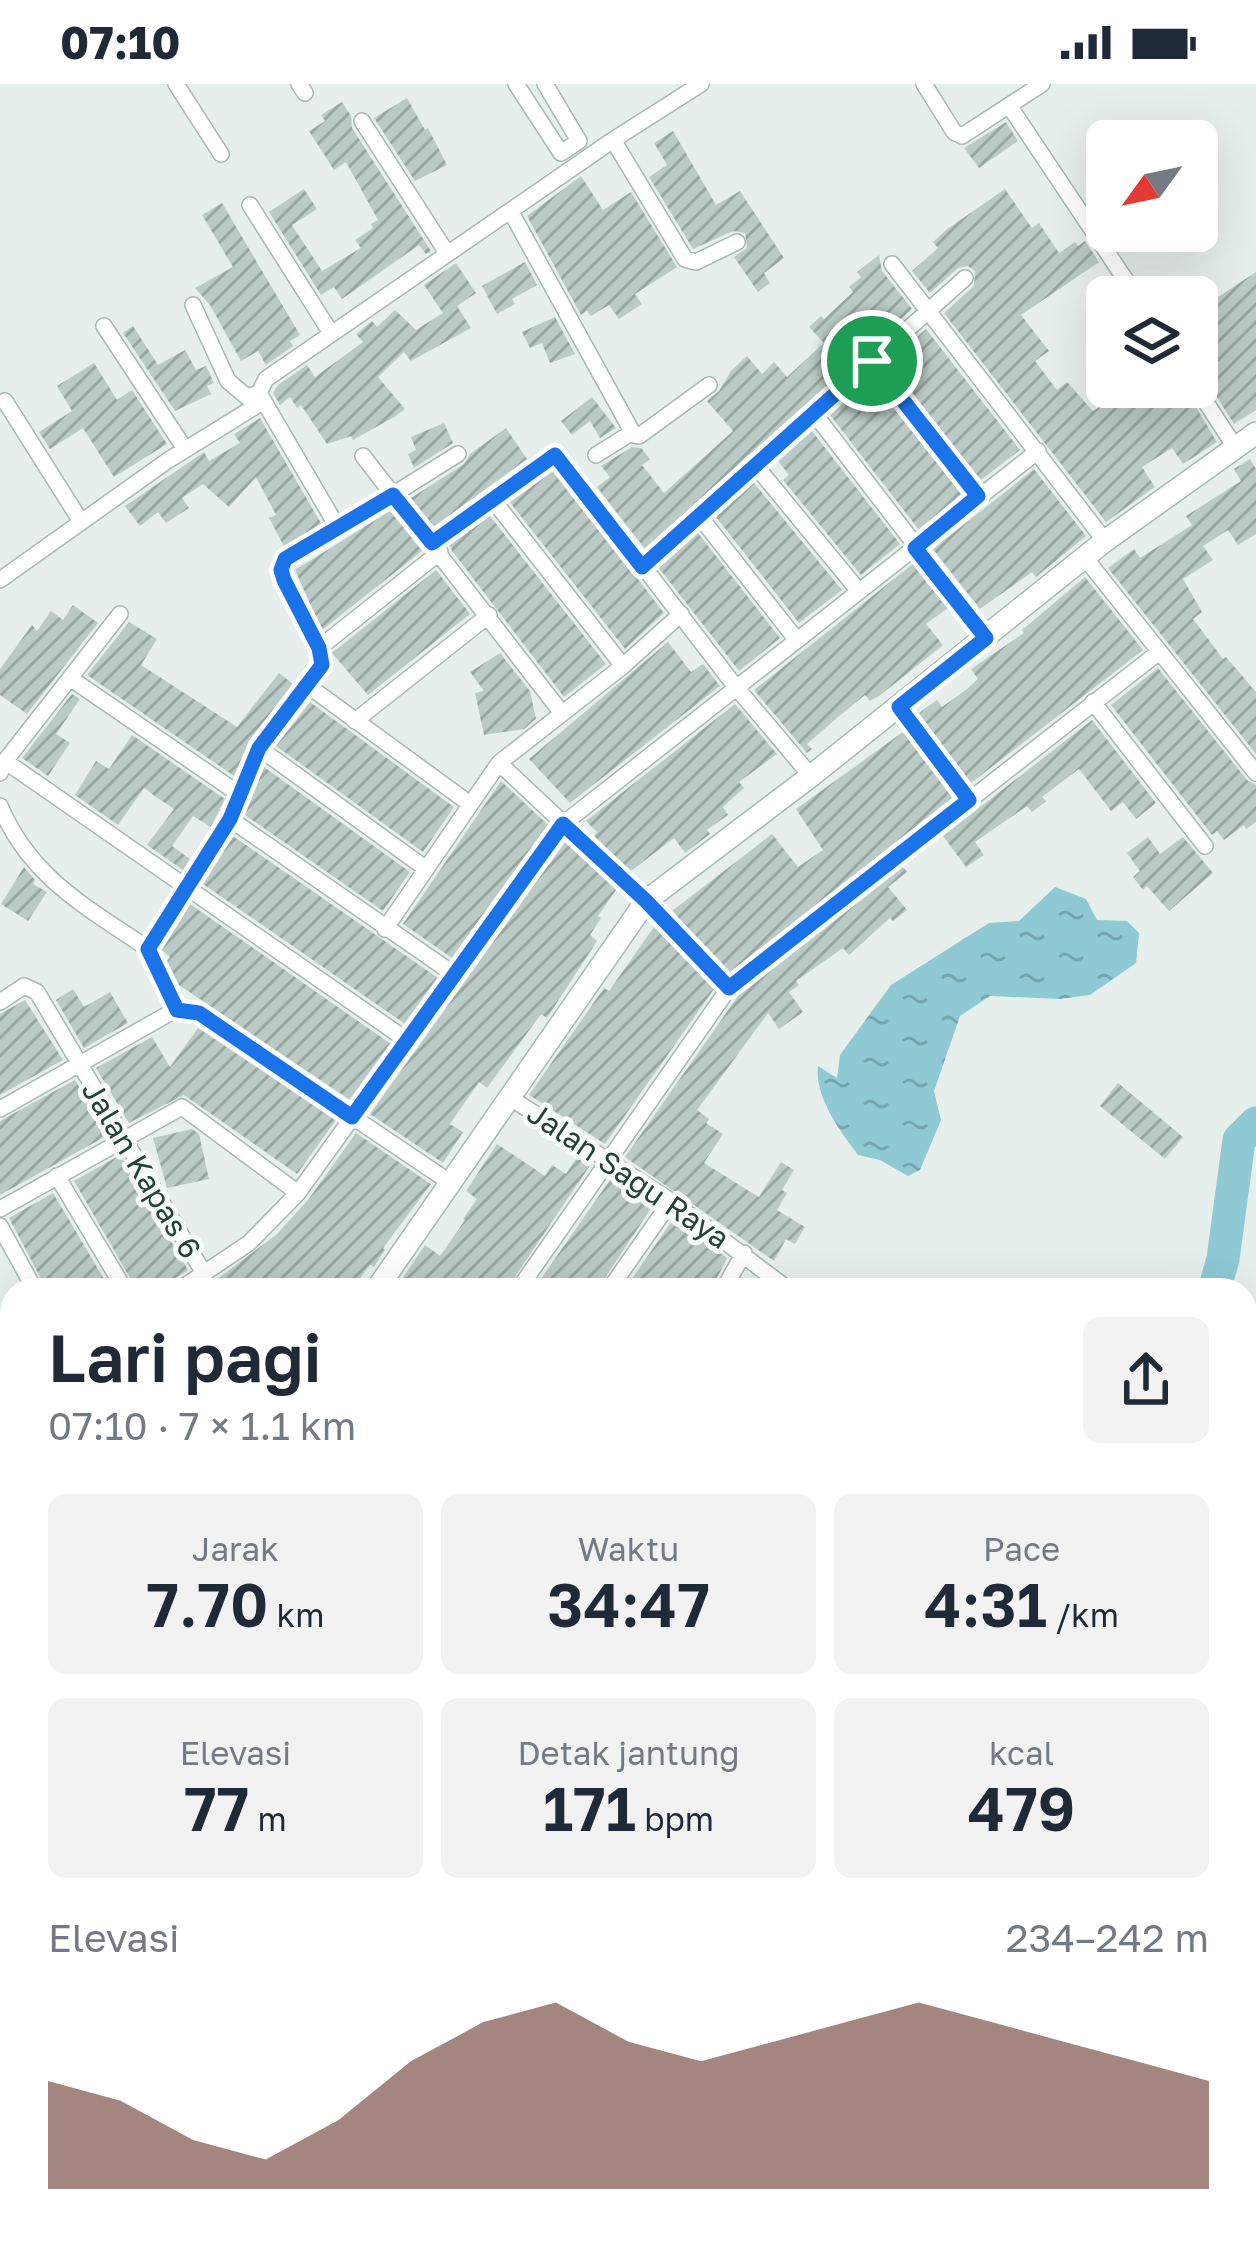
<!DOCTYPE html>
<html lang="id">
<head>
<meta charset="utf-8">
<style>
  :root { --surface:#fff; --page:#f2f2f3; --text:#1f2937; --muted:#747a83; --accent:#7f5249 }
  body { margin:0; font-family:"Golos Text",sans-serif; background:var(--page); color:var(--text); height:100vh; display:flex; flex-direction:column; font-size:45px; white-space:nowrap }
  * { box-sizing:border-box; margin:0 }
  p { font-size:39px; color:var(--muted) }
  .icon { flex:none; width:66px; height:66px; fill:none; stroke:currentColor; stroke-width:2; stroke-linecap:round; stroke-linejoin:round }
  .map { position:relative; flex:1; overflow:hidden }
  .details { position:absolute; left:0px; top:1194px; width:1257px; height:975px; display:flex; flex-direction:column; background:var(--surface); border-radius:36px 36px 0 0; box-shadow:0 12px 48px #0002 }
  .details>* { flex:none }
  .needle { width:78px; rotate:237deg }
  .fabs { position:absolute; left:1086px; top:36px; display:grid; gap:24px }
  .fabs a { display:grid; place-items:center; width:132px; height:132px; border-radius:18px; background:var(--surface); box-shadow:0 12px 48px #0002; font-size:60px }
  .pin { position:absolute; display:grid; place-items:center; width:102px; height:102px; color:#fff; margin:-51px; border:6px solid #fff; border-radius:50%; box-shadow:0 3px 12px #0007 }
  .round { display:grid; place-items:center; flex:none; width:126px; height:126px; border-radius:18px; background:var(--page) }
  .summary { display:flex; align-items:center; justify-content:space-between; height:204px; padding:0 48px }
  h1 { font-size:66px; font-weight:600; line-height:90px }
  .stats { display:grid; grid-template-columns:repeat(3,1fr); gap:18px; height:204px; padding:12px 48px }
  .stats div { display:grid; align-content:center; border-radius:18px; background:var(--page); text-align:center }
  .stats b { font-size:60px; font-weight:600 }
  .stats small { font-size:33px; font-weight:400 }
  .stats p { font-size:33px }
  .chart { height:336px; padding:24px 48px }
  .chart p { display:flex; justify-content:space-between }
  .chart svg { width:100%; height:216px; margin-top:12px; fill:var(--accent); opacity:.7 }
  .status { display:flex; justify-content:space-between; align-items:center; height:84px; padding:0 60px; background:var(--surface); direction:ltr }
  .status svg { height:33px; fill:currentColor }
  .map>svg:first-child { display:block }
  .water { fill:url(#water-ripples) }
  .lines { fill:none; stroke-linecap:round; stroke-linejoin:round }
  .river { stroke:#8ec9d4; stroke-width:33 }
  .building { fill:url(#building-hatch) }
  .street-casing { stroke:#a8b8b2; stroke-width:18 }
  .secondary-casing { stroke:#a4bbb3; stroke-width:24 }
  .street { stroke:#fff; stroke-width:15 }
  .secondary { stroke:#fff; stroke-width:21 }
  .route-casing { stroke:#fff; stroke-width:24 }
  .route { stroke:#1a73e8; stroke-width:15 }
  .labels { text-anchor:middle; stroke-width:10; stroke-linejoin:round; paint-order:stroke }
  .street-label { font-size:30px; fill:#24423a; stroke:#f7fbf9 }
</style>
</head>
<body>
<div class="status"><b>07:10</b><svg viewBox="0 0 49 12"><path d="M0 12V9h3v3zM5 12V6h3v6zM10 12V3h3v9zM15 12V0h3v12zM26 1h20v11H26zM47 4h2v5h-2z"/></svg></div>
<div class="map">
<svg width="1256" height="2167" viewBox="0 0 1256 2167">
  <defs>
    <pattern id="water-ripples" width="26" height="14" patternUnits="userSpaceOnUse" patternTransform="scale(3)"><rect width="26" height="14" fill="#8ec9d4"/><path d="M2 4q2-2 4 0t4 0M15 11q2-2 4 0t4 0" fill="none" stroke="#74a5ad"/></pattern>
    <pattern id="building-hatch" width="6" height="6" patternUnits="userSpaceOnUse" patternTransform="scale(3)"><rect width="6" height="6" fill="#bbcac4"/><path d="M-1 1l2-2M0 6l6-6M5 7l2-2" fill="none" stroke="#98a6a0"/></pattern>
  </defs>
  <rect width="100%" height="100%" fill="#e6efeb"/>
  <path class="water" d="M1055,803L1086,815L1097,836L1127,837L1139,849L1136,879L1090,911L1060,915L990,912L960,932L934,1007L941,1036L920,1086L908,1092L880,1076L858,1071C840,1047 814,1012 818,982L837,994L840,971L891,901L989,839L1019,837Z
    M12,1790V1893C2,1924 18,1939 0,1971V1812Z"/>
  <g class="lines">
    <path class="river" d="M1214,1206L1223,1175L1239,1056L1256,1039
      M1094,2157L1104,2167"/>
  </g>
  <path class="building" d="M407,14L425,46L428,44L447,81L415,97L374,34Z
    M342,18L351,32L352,44L431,167L426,170L419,161L342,215L334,203L321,211L269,128L304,105L317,125L292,141L322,187L361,164L355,156L373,144L371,140L378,136L346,78L334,86L309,47L325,37L321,31Z
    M1006,38L1018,57L979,84L964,64Z
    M673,47L716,121L740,107L784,174L764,189L770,199L758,208L734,173L747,164L745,149L733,147L693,165L649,93L667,81L654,59Z
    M581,92L603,126L631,108L677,183L635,210L642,220L619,235L609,221L591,232L587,227L581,231L527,132Z
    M1005,105L1032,144L1039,139L1059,169L1075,158L1078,162L1085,157L1099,178L1021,231L1049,267L1035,277L1057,306L1067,298L1093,327L1130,303H1184L1217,358L1183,380L1172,364L1142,383L1155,403L1106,438L944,229L974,202L975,187L968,182L958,184L930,209L912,187L938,164L933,158L946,146Z
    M222,119L300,251L290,257L293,262L266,281L258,267L241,277L210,221L195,204L233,183L202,131Z
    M879,171L882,187L912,225L645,465L597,403L610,393L601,382L632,363L641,364L650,375L642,381L664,409L733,347L707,317L719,307L731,287L747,272L762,290L774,278L787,293L824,259L809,243L821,232L824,235L853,208L849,203L861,193L857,188Z
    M525,178L537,201L512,215L515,220L497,230L482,202Z
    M456,179L476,209L457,222L471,244L411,277L404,268L378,293L405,325L396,332L353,356L351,352L327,360L301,321L297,324L290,313L280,321L273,309L278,301L307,281L315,293L363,258L356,250L372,237L377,243L395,226L416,246L443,229L424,201Z
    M1256,188V326L1234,340L1206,296L1197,291V227Z
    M555,233L575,270L550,279L542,259L530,264L522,248Z
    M133,242L158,281L185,266L196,286L206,282L214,299L207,302L211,310L175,327L123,249Z
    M926,245L1020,366L981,396L888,279Z
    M94,279L117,316L132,306L167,360L114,393L83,344L50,365L39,348L72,327L57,302Z
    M871,295L962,411L919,446L830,331Z
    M592,313L616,344L600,354L590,337L572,351L561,337Z
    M260,334L322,441L285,464L269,434L276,431L256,393L229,423L203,400L182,414L189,424L166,439L158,428L140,442L125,422L204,368L209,377L240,359L234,350Z
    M444,339L453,359L414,384L408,370L416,366L411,353Z
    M506,344L527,375L433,443L411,414L464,380L470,370Z
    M812,347L900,460L861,491L783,396L789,391L778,377Z
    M1250,375L1256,385V450L1238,461L1228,446L1203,462L1213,476L1183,495L1202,528L1193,535L1223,575L1226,573L1256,608V670L1108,484L1134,465L1140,474L1192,441L1186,432L1241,397L1234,385Z
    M553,385L664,529L625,565L509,417Z
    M1034,385L1086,452L1036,493L1032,488L980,525L933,465Z
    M754,399L842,506L799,539L716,433Z
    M390,427L422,467L322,546L295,486Z
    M490,432L606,580L564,613L452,467L450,461Z
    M698,449L780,554L739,587L659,484Z
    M914,479L948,524L926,540L943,561L879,612L870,617L865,611L838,633L807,660L812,665L807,669L754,606Z
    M436,486L470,530L368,611L332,569Z
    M1085,493L1143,566L971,699L919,629L937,616L942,623L967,605L978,595L971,585L1024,549L1022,546Z
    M73,521L98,539L27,630L0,611V585L32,541L37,547L51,527L63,536Z
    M129,538L157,555L141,581L237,643L279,589L293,600L249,657L234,692L87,591Z
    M668,558L691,588L703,580L720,602L570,719L529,675Z
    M500,569L530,607L536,635L524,645L484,651L475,609L484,607L470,588Z
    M1158,584L1247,696L1256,701V738L1246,745L1244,741L1224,756L1217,747L1212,751L1111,621Z
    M72,610L80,615L56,650L70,659L48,692L22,674Z
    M310,618L454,723L423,768L276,662Z
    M735,620L777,670L739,698L744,704L723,723L728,731L707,746L710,750L685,769L674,754L631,787L594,752L597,748L586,737Z
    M1092,636L1156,719L1136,735L1123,718L1111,727L1079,685L1042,713L1046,717L1032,728L1027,722L975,758L984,771L966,783L943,752Z
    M903,648L953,714L730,888L672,827L772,750L798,783L823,766L796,725Z
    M132,651L225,715L211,743L193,732L172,762L190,775L183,786L147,761L174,725L156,713L144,704L118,741L75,711L96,677L109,685Z
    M264,683L410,788L383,827L245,731Z
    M501,697L548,741L452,874L403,840Z
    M233,752L438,894L405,940L203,800Z
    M1148,753L1160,770L1183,753L1213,789L1169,827L1147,802L1143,806L1133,793L1140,787L1127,769Z
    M565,758L616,806L598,832L601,834L590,851L597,857L547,934L541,930L487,1004L479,998L450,1040L463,1048L443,1079L370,1030Z
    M24,783L35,796L33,800L47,808L28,837L1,820Z
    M903,783L907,788L888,803L907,826L893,837L890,834L849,871L843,864L796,897L799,901L789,908L803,928L779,945L768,929L697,1026L709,1035L706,1039L723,1050L704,1079L744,1104L759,1113L781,1078L794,1086L782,1106L787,1109L777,1126L805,1143L795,1160L786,1155L774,1177L625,1073L738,912Z
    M190,820L391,960L350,1016L179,901L167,877L170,873L162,866Z
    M654,843L714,905L605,1060L529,1011L604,904L609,907Z
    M73,905L84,923L110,908L128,939L84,964L56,916Z
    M25,916L63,976L0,1011V930Z
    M198,944L336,1036L297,1090L184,1011L129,1039L96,984L152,953L170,983Z
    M75,996L108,1051L0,1111V1037Z
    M1118,999L1183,1053L1165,1075L1100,1022Z
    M192,1045L199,1050L209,1095L167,1104L153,1054Z
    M356,1049L431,1100L383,1164L385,1166L374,1183L370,1181L351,1206H210L208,1202L276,1151L308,1116Z
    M497,1060L545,1092L552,1081L566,1090L578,1072L591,1080L506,1206H402L397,1202L425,1161L440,1172L465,1136L463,1135L477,1115L466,1107Z
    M120,1071L188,1186L171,1197L167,1206H137L74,1097Z
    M612,1093L654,1120L597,1206H533Z
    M53,1109L110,1205L109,1206H47L9,1134Z
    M674,1134L727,1174L711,1206H624Z"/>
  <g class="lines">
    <g class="street-casing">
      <path id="street" d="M176,0L221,70
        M299,0L305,9
        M516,0L561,69L579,57L545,0
        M924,0L954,48L962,52L1042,0
        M1010,23L1137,213
        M362,37L447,169
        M613,56L685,175L696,178L737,158
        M250,121L331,249
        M511,128L634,351L639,352L709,301
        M892,180L1105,457
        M193,221L228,297L247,313L259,309
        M104,242L185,365
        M872,277L978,412
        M1196,303L1235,363
        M5,317L80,436
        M813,328L987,554
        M596,371L631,349
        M363,372L561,628
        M755,381L858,506
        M493,416L623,582
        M700,433L796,555
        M338,444L259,309L266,295L613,56L701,0
        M432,459L551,372L560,374L735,602L811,692
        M1086,475L1256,689
        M642,483L965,194
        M0,496L167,377L264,317
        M319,564L440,468
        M70,594L239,710
        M307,601L470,720
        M1093,618L1205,762
        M899,623L969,716
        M355,637L489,531
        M259,664L425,784
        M5,677L408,957
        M499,679L646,817L729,904
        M0,689L5,677L120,530
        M0,722C30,794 87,823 148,865
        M230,735L455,891
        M385,845L499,679L623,582L681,530
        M0,918L24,902L37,908L205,1191
        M177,925L148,865L230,735L259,664L323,581C316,545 282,515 282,480L458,370
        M512,1015L671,1117L789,1206
        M0,1025L177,925H192L451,1099
        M57,1092L125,1206
        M0,1125L182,1023L298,1109
        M0,1142L35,1206
        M179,1206L249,1159L298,1109L563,740L1038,367
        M518,1206L729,904L1159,568
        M609,1206L671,1117
        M723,1206L744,1169
        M1245,1285L1256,1267
        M0,1310L12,1303
        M1245,1334L1256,1340
        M1245,1438L1256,1444
        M1245,1541L1256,1547
        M0,1578L12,1571
        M0,1602L12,1624
        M1245,1661L1256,1668
        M0,1666L12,1659
        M1245,1759L1256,1765
        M1245,1857L1256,1864
        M1245,1951L1256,1957
        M1245,2069L1256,2047
        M1245,2136L1256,2142
        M702,2157L723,2167
        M17,2159L19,2157
        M840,2167L845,2157
        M902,2167L906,2157"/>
    </g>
    <g class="secondary-casing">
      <path id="secondary" d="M376,1206L646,817L811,692L1105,457L1256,349
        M0,1443L12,1436
        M163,2167L172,2157"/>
    </g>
    <use href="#street" class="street"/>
    <use href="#secondary" class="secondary"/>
  </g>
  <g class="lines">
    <g class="route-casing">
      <path id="route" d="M872,277L978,412L915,464L986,554L899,623L969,716L729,904L646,817L563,740L352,1033L199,929L177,926L148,865L230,735L259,664L322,581L319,564L284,496L281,486L285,475L393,411L432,459L555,371L642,483Z"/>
    </g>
    <use href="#route" class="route"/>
  </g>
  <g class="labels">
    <g class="street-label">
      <text transform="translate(141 1086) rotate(59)" y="10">Jalan Kapas 6</text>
      <text transform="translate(628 1092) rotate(34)" y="10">Jalan Sagu Raya</text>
    </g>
  </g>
</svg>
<div class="fabs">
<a><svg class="needle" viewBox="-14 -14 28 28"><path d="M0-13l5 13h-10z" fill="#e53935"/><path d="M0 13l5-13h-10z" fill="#747a83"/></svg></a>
<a><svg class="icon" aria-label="layers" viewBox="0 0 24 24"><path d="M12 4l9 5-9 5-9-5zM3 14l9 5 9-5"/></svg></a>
</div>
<div class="pin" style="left:872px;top:277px;background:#1e9e55"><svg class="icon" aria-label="arrive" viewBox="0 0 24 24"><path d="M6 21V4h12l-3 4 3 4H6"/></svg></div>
<section class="details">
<div class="summary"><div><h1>Lari pagi</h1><p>07:10 · 7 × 1.1 km</p></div><a class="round"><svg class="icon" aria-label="share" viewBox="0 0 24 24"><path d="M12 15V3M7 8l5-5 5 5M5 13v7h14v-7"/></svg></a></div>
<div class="stats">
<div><p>Jarak</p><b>7.70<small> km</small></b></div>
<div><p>Waktu</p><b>34:47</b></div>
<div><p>Pace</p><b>4:31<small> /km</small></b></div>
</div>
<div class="stats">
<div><p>Elevasi</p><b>77<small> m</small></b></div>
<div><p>Detak jantung</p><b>171<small> bpm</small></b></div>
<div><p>kcal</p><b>479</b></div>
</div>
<div class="chart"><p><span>Elevasi</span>234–242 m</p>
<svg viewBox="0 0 160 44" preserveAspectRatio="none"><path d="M0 44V22L10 26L20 34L30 38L40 30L50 18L60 10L70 6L80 14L90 18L100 14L110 10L120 6L130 10L140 14L150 18L160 22V44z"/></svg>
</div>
</section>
</div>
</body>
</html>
